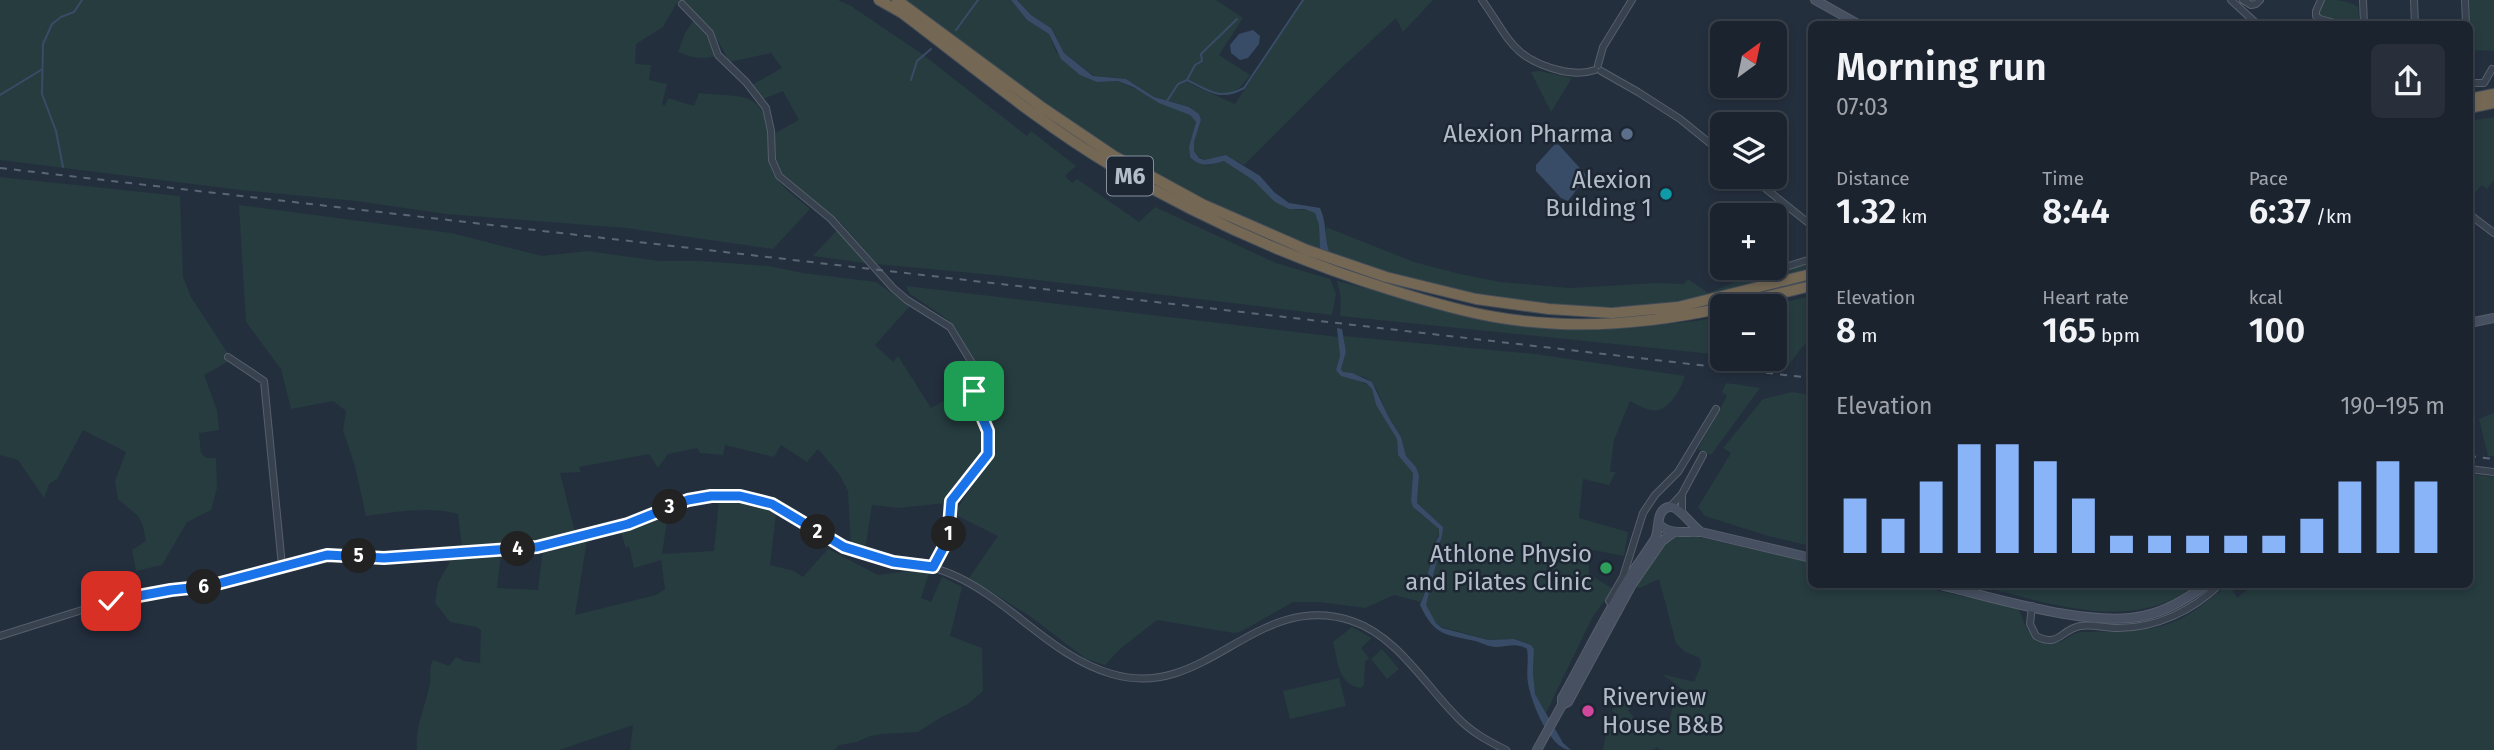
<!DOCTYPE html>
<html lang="en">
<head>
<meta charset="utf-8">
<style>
  :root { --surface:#1b232e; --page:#282f3a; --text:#f1f3f6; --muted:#a0a4aa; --line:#39404a; --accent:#8ab4f8 }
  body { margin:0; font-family:"Fira Sans",sans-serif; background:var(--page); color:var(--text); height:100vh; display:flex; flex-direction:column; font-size:26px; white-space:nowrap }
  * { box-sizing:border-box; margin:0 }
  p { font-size:23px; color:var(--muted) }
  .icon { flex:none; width:38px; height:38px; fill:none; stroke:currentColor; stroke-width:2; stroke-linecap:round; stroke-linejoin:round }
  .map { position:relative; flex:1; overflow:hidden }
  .panel { position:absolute; left:1808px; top:21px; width:665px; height:567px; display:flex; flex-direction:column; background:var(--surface); border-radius:10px; box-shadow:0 4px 10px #0003,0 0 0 2px var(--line) }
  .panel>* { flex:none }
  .needle { width:46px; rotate:33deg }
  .controls { position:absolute; left:1710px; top:21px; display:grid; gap:14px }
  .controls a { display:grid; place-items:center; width:77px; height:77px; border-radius:10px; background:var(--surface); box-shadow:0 4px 10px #0003,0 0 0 2px var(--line); font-size:35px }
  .pin { position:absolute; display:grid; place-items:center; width:60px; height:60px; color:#fff; margin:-30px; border-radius:14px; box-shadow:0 4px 10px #0006 }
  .km { position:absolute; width:35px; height:35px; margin:-18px; border-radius:50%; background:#222; color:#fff; font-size:19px; line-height:35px; text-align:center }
  .round { display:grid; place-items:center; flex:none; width:74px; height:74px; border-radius:10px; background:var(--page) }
  .overview { display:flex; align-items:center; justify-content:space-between; height:119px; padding:0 28px }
  h1 { font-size:38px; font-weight:600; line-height:52px }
  .metrics { display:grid; grid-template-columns:repeat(3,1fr); gap:10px; height:119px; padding:7px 28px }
  .metrics div { display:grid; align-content:center }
  .metrics b { font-size:35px; font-weight:600 }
  .metrics small { font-size:19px; font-weight:400 }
  .metrics p { font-size:19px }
  .chart { height:196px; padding:14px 28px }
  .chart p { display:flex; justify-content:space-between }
  .chart svg { width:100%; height:126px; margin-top:7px; stroke:var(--accent); stroke-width:6 }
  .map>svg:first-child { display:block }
  .green { fill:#263c3f }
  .water { fill:#394c67 }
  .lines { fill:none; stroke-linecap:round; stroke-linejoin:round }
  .stream { stroke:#394c67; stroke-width:2 }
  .street-casing { stroke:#565f6c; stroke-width:8 }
  .secondary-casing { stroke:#565f6c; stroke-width:10 }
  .highway-casing { stroke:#434c59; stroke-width:12 }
  .street { stroke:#38414e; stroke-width:6 }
  .secondary { stroke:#465061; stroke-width:8 }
  .highway { stroke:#746855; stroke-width:10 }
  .rail { stroke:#5a6575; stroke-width:2; stroke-dasharray:7 7; stroke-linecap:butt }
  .route-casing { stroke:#fff; stroke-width:14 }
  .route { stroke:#1a73e8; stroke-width:9 }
  .service-dot { fill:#5c6f8a; stroke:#1d2633; stroke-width:2.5 }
  .culture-dot { fill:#0f9aa8; stroke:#1d2633; stroke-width:2.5 }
  .leisure-dot { fill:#2e9e5b; stroke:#1d2633; stroke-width:2.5 }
  .hotel-dot { fill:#d1479c; stroke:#1d2633; stroke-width:2.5 }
  .labels { text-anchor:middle; stroke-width:5; stroke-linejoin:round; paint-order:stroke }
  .shield { fill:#1d2633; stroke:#878f9c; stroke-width:2 }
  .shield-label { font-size:23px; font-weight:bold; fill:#b4bcc9 }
  .poi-label { font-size:24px; fill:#b4bcc9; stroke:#1d2633; text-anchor:end }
</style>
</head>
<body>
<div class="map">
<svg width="2494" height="750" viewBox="0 0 2494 750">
  <rect width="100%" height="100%" fill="#242f3e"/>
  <path class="green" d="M0,0H683L676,4L663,27L636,44L635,64L651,65L649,80L667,84L662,104L665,106L668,98L694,106L699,93C739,98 765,88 769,138C769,148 768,161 772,170C778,186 798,198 810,209L773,249L626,228L446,214L356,201L240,190L0,160Z
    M683,0H838L851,6L922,54L1027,136L1031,131L1076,166L1065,176L1072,183L1077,179L1139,222L1155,207L1276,263L1330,279L1336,294L1332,315L1004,276L876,264L842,224L777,169L774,152L775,133L799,120L783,91L763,99L752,85L782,68L771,53L729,62C718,36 702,20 683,0Z
    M904,0H1011L1027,20L1049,34L1056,52L1097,82L1118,81L1190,115L1196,122L1189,147L1190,157L1207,166L1224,161C1237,168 1251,176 1262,187C1269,195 1276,204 1288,208C1297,211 1306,208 1315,213L1319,225L1320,250C1252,223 1184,195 1122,156C1046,108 977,51 904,0Z
    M1017,0H1216L1243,18L1219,55L1250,75C1227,107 1217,95 1187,80L1184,81L1235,104L1303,0H1433L1403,32L1396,18L1337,72L1244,165L1226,155L1204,160L1199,157L1194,151V142L1201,120L1199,114L1189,107L1154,97L1126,79L1094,76L1064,53L1051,28L1031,15Z
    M2325,0C2338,0 2347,0 2358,7L2359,21L2352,24L2320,16L2319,10Z
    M2467,0H2494V51L2470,50Z
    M693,21L705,32L715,56C703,60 689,57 678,52L685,33Z
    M1539,71L1572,78L1551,112L1531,72Z
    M2494,117V180L2487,189L2482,185L2469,199V121Z
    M0,177L180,196L183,277L191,297L227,352L229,361L204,375L217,410L219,430L199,433L201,453L206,458H216L217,488L211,510L187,522L162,565L136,571L132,550L146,541L143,526L138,516L118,499L115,481L126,452L83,430L57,479L49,484L44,498L18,460L0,455Z
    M239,205L451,233L542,256L587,251L659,261H701L768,266L803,273L876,282L910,306L875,345L893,362L898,356L931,408L970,387L984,436L981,454L946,503L898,508L872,505L865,550L851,546L848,491L839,474L818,449L807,462L781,445L774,457L725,445L723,455L700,453L697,448L668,454L658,468L649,454L579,467L581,472L560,473L575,532L534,544L462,546L458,514C429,506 395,512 366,516L355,466L343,430L346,411L333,401L291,409L281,369L246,322Z
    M1326,227L1414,262L1460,274L1500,282L1570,288L1657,283L1684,284L1688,279L1708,293L1764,270L1771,274L1811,262V268C1767,279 1722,294 1677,301C1561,318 1436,297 1329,251L1326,240Z
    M837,230L867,260L865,263L813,256Z
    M1337,281L1507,324L1600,330L1697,321L1722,316V355L1340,316L1341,298Z
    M906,286L1338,337L1340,356L1336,370L1366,384L1372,389L1376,405L1397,439L1398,455L1413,473L1411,501L1416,510L1439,529C1440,538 1433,543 1432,551C1432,569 1427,585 1421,602L1394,595L1365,608L1319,602H1293L1242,631L1234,633L1157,620L1120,649L1105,665L1086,659L1031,617L969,578L998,536L954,514L994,450L988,413L979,391V368L955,327L943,316L910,294Z
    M1811,296V341L1804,345L1787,367L1746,359H1774V306H1767Z
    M1343,336L1535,354L1685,376C1681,389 1668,414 1651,410C1644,409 1636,404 1630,401L1614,440L1610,472H1616L1609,485L1583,479L1579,518L1628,532L1624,556L1588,549L1589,574L1613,589L1592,618L1546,713L1535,694L1533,672L1534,649L1531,645L1514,639L1488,640L1442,627L1436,623L1425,605L1438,556C1437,546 1443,539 1443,527L1417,503L1419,475L1416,467L1406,456L1401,437L1389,418L1377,390L1372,382L1364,377L1343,373L1341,369L1346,352Z
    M1726,383L1760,388L1711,455L1698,449L1727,396L1722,392Z
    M1792,392L1811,395V546L1768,536L1705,516L1698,507L1731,453L1723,448L1763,399Z
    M2494,413V456H2488L2479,419Z
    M2469,474L2494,477V750H1660L1658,747L1652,750H1603L1606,734L1616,714L1611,710L1627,699L1633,705L1628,711L1648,732L1657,733L1668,728L1672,709L1683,690L1662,674L1694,682L1701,665L1700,658L1685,652L1676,643L1659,579L1640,588L1634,586L1660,547L1674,534L1689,535L1811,562V584L1913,585L2019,609C2025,628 2035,650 2059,642C2068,639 2073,632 2083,632C2119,630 2156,635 2189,614C2203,606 2215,594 2228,585H2230L2237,598L2248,589V585L2469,584Z
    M719,501L748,502L776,514L770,565L794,571L803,577L828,549L878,575L917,570L929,573L921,598L931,602L942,577L962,587L950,636L982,648L983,691L968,704L940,718L918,732L882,734L870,736L857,742L839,745L835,750H630L633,725L559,750H417C415,727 424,710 429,688C432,678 428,669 433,660L449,666L456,657L464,661L480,663L481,630L476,627L450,622L435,603L438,583L451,560L501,554L497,588L538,590L543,549L587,540L575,615L656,595L665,589L661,560L634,568L629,546L626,548L621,533L622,529L668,514L662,554L714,551Z
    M1975,585L2195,584V585C2131,636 2045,601 1975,585Z
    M1352,627L1372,638L1361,648L1369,658L1365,662L1364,685L1361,688C1338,685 1338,661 1333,642Z
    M1382,649L1399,669L1387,679L1371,659Z
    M1339,678L1346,706L1290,719L1283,691Z"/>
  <path class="water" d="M1011,0H1017L1031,15L1051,28L1064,53L1093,76L1126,79L1154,97L1189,107L1199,114L1201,120L1194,142V151L1199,158L1204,160L1226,155L1260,176L1274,192L1289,203L1320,208C1327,223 1324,236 1329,251L1320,250L1319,225L1315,213L1304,209H1289L1275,202L1253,180L1224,161C1210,165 1201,168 1190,157L1189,147L1196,122L1190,115L1159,103L1133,87L1118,81L1097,82L1080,75L1061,59L1049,34L1027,20Z
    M1253,30L1260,36L1259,44L1248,58L1240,60L1231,53L1230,45L1239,34Z
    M1555,144L1559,145L1587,176L1568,201L1561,198L1536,171V165Z
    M1337,328L1342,329L1346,352L1341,369L1343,372L1352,373L1372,382L1389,418L1401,437L1406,456L1416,467L1419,475L1417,503L1443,527C1443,539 1437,546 1438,556L1426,605L1436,623L1442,628L1488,640L1514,639L1531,645L1534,649L1533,672L1535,694L1563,743L1571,750C1550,750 1531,702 1528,683C1526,672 1529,660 1527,649C1516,642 1508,647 1496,647C1489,647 1482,643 1475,641C1444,634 1435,636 1420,605L1429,582L1428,572L1434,557L1432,549L1439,536V529L1413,507L1411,501L1413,473L1398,455L1397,439L1376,405L1372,389L1366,383L1341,376L1336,370L1340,356Z"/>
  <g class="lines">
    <path class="stream" d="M956,30L978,0
      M911,80L917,61L931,49
      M1187,80L1195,65L1202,61L1201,54L1237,19
      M0,95L41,70
      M1167,101L1178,84L1187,80C1209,91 1220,101 1244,88L1303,0
      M63,167L56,131L42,94L43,44L52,24L61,17L74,12L82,0"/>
    <g class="street-casing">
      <path id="street" d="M1482,0C1509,38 1512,59 1562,71C1574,73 1583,74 1595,70
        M2231,0L2257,24
        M2243,0L2251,5L2256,4L2260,0
        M2321,0L2316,11V16L2320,19L2338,24
        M2363,0L2364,24
        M2414,0L2415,24
        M2465,0L2466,24
        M682,4L710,33L718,55L746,82L766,108L771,131L772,160L779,176L831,219L893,288L907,300L950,327L972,363L975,400L988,431L987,454L951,501L948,539L933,567
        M1598,65L1603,47L1632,0
        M1601,71L1638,92L1680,119L1722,153
        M2469,83H2484L2492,69
        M1751,177L1811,225
        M2469,214L2494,233
        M1776,270L1811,259
        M228,357L264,381L282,566
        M2469,469L2494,472
        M1670,507L1682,494L1703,455
        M1682,513V494
        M1613,605L1609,601L1623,577L1643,513L1655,495L1678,472L1716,409
        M2032,606L2030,624L2036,636C2059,648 2060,630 2080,626C2092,624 2105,628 2118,628C2156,628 2192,611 2220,584
        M0,636L120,598L209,586L320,556C342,553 363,558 385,557C398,557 411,555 425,555C461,553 499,554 536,548C565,542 596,533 625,524C664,513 696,491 738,496C779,500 807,530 843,547C878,563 917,559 951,574C1010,599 1050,656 1112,674C1207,702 1255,589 1352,621C1397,636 1425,685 1457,717C1471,732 1488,741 1506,750"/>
    </g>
    <g class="secondary-casing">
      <path id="secondary" d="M1815,0L1858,24
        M2469,323L2494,318
        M1660,525C1669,535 1686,531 1699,532
        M1936,584C1992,597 2089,628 2143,616C2167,611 2187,599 2206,584
        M1562,705V698C1584,659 1604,618 1628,579C1636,566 1646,553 1655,539C1660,529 1655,510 1669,507C1678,505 1692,526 1701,532L1811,558
        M1537,750L1562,705L1568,702L1631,586L1662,541L1674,532"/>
    </g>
    <g class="highway-casing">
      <path id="highway" d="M879,0L902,13C971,65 1038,122 1112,166C1199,217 1291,259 1388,289C1423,300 1459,311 1495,317C1569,330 1649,324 1722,308
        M897,0L1043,108L1114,156L1202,204L1307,250L1386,277L1476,299L1549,309L1612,313L1678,307L1811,274
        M2469,99L2494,94
        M2469,108L2494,103
        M1727,306L1811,286"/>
    </g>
    <use href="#street" class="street"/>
    <use href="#secondary" class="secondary"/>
    <use href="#highway" class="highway"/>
    <path class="rail" d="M0,168L1811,378
      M2469,456L2494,459"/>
  </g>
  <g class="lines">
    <g class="route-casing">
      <path id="route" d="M111,601L171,590L209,586L327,555L384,558L537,547L628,524L688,500L711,496H740L772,504L844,547L893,562L933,567L948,539L951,501L988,454V431L975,400L974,391"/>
    </g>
    <use href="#route" class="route"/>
  </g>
  <circle class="service-dot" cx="1627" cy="134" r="7"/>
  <circle class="culture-dot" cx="1666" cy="194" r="7"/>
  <circle class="leisure-dot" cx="1606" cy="568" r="7"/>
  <circle class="hotel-dot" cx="1588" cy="711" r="7"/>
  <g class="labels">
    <rect class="shield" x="1107" y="156.5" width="46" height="39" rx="5"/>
    <g class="shield-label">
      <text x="1130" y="184">M6</text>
    </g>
    <g class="poi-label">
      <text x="1613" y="142">Alexion Pharma</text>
      <text x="1652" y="188">Alexion<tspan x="1652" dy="28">Building 1</tspan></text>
      <text x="1592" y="562">Athlone Physio<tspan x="1592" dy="28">and Pilates Clinic</tspan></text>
      <text x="1602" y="705" text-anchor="start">Riverview<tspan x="1602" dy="28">House B&amp;B</tspan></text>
    </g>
  </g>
</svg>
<div class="controls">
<a><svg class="needle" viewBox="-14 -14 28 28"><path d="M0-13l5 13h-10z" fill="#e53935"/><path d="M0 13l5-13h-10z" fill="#a0a4aa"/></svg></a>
<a><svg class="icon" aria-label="layers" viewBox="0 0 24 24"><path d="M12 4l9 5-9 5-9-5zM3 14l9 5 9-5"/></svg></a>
<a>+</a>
<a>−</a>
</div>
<div class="pin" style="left:974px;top:391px;background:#1e9e55"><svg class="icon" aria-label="arrive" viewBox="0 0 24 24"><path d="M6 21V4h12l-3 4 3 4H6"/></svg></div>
<div class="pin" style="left:111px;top:601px;background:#d93025"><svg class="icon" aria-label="check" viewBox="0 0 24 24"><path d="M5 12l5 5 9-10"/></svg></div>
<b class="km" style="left:949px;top:534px">1</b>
<b class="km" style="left:818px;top:532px">2</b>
<b class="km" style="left:670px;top:507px">3</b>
<b class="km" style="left:518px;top:549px">4</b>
<b class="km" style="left:359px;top:556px">5</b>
<b class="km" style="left:204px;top:587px">6</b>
<section class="panel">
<div class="overview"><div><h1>Morning run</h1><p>07:03</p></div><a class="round"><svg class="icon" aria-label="share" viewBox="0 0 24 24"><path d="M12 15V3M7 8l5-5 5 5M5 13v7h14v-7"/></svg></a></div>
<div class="metrics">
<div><p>Distance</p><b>1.32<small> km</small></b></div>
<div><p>Time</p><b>8:44</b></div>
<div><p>Pace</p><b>6:37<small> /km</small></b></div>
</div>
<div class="metrics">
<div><p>Elevation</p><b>8<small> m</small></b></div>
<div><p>Heart rate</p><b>165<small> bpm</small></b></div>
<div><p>kcal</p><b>100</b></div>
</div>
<div class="chart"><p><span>Elevation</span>190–195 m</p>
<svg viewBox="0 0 160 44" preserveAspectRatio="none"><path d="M5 44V25M15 44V32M25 44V19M35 44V6M45 44V6M55 44V12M65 44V25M75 44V38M85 44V38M95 44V38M105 44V38M115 44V38M125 44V32M135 44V19M145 44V12M155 44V19"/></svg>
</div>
</section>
</div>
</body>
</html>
